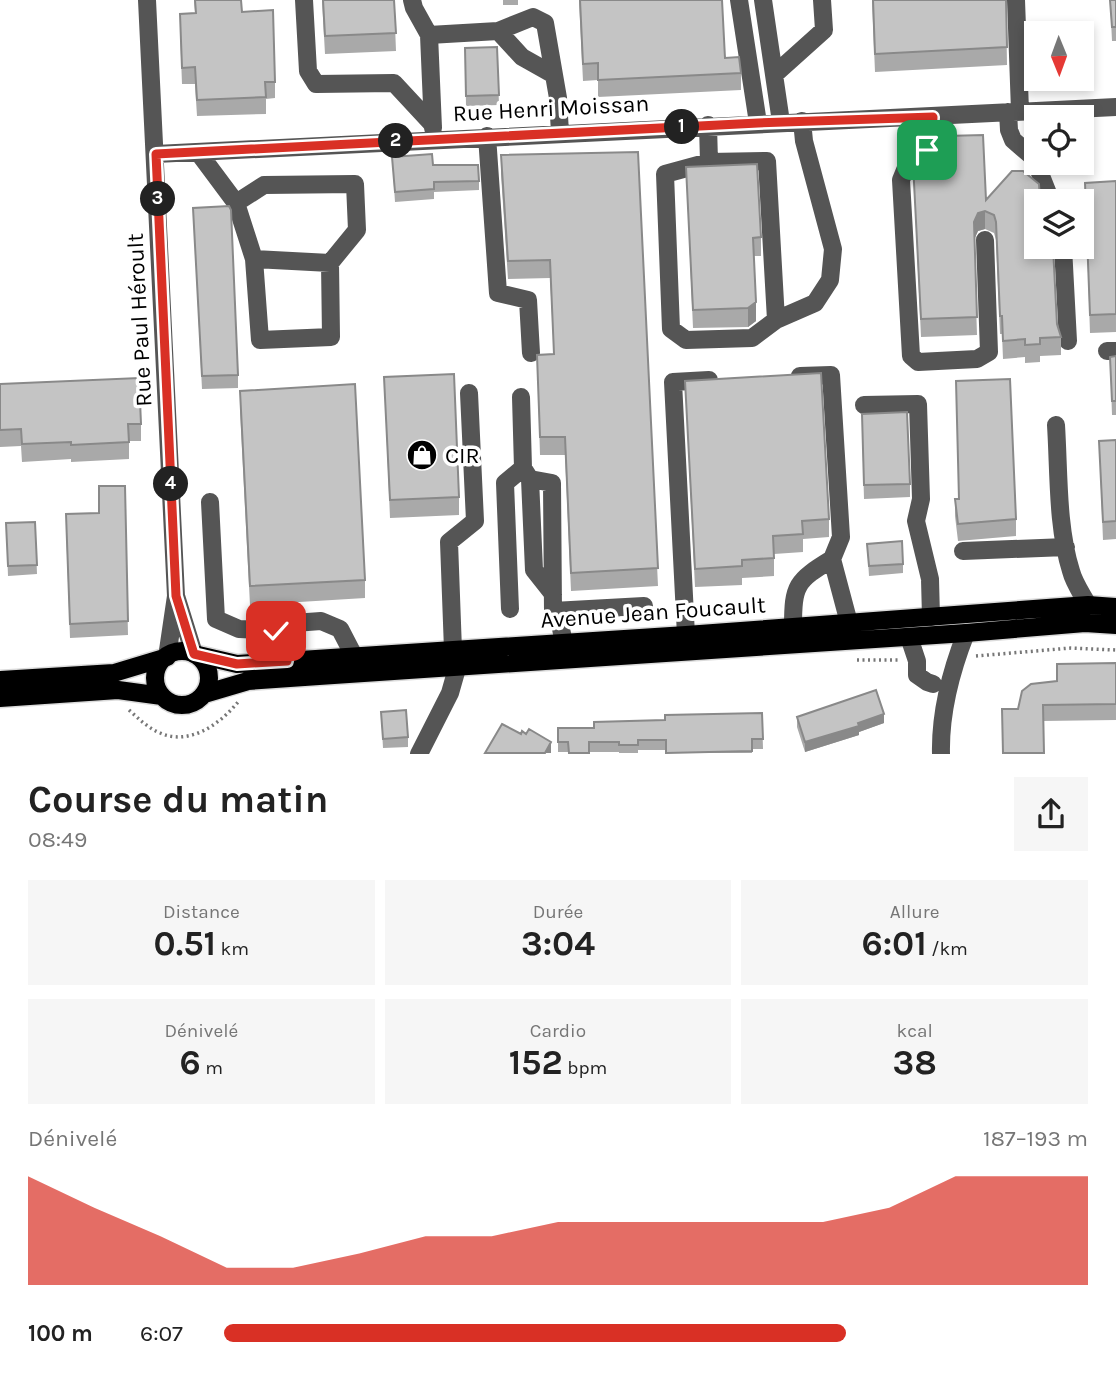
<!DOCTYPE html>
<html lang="fr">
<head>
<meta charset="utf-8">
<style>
  :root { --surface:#fff; --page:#f6f6f6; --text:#222; --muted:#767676; --accent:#d93025 }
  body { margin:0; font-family:Karla,sans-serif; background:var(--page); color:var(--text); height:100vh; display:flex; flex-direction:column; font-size:26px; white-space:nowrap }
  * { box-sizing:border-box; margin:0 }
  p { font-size:23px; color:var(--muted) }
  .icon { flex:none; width:38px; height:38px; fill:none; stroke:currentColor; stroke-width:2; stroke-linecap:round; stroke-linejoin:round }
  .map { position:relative; height:754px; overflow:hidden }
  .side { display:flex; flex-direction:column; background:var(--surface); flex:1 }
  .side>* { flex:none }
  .needle { width:46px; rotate:179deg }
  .buttons { position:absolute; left:1024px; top:21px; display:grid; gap:14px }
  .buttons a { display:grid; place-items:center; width:70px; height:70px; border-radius:0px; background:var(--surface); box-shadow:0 4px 10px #0003; font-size:35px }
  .pin { position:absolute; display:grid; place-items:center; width:60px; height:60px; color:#fff; margin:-30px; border-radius:14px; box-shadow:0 4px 10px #0006 }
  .km { position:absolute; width:35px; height:35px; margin:-18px; border-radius:50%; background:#222; color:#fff; font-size:19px; line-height:35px; text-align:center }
  .round { display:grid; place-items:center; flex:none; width:74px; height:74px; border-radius:0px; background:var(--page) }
  .summary { display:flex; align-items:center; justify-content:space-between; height:119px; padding:0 28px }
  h1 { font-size:38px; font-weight:700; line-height:52px }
  .stats { display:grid; grid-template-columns:repeat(3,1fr); gap:10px; height:119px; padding:7px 28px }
  .stats div { display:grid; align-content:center; border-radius:0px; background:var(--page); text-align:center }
  .stats b { font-size:35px; font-weight:700 }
  .stats small { font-size:19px; font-weight:400 }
  .stats p { font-size:19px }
  .chart { height:196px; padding:14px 28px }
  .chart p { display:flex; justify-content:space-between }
  .chart svg { width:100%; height:126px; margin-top:7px; fill:var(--accent); opacity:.7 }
  ul { padding:0 28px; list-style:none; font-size:23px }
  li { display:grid; grid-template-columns:112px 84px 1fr; align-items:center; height:52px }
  li i { height:18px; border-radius:9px; background:var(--accent) }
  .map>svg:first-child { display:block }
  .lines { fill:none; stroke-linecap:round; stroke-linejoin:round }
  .major-casing { stroke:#dbdbdb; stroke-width:21 }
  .path { stroke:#777; stroke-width:3.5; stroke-dasharray:2 3.5; stroke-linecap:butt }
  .minor { stroke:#555; stroke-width:18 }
  .major { stroke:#000; stroke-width:18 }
  .wall { fill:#a9a9a9 }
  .shaded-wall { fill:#898989 }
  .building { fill:#c4c4c4; stroke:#898989; stroke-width:2 }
  .route-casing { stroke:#fff; stroke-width:14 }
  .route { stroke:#d93025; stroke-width:9 }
  .labels { text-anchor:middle; stroke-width:7; stroke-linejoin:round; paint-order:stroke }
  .street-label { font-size:23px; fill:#000; stroke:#fff }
  .poi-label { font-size:23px; fill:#000; stroke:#fff; text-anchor:start }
</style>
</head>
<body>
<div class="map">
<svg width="1116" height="754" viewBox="0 0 1116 754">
  <rect width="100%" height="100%" fill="#fff"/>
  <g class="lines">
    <g class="major-casing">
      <path id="major" d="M155 678a27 27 0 1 1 54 0a27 27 0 1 1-54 0Z
        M194,654L237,664L686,635L1088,605L1116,607
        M0,680L114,673L167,657
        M204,694L248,681L319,676L966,633L1085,623L1116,625
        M0,698L118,690L162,696"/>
    </g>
    <path class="path" d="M976,656L1071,648L1116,650
      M857,660H898
      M129,710C139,719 148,728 160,733C190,746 220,724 238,702"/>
    <path class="minor" d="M147,0L176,596
      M304,0L308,71L316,84L394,83L433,125
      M412,0L414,8L429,35L433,128
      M739,0L758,123
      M763,0L781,122
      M1016,0L1020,111
      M498,31L533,17L545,23L558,98L560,133
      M429,35L498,31L522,57L554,75
      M775,74L824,30L822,0
      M1008,112L1009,130L1013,140L1034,158L1051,201
      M933,117L932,134L927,150L908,163L901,180L911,356L918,362L977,359L989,352L985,240
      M708,125L709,162
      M487,136L498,293L528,300L531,353
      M198,152L236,203L254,259L260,340L331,337L330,263L357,230L355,184L264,185L236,203
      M156,154L1116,107
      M1063,247L1068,341
      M254,259L330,263
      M776,320L767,161L709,162L665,174L671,329L686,340L752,338L776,320L815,303L830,280L833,249L804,141L802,121
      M1107,351H1116
      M800,376L831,375L841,537L832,559L849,623
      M521,397L523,468L530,479L552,483L553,611L560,624L564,643
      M864,405L918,404L921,499L916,521L930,579L931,617
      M1056,425C1059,472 1057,527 1071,571C1074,583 1082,594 1088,605
      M530,479L534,570L553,594
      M210,502L216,619L239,629L292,631
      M963,551L1066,547
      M510,609L505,483L523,468
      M553,611L644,606
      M793,627C793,585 796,581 832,559
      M686,635L673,382L709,380
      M909,637L917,661V675L927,682L933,684
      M453,650L449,542L475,521L469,393
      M167,657L176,596L194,654
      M287,661L294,623L321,621L340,629L354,656
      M419,754L450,693L458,665
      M941,754C940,712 951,671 966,633"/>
    <use href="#major" class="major"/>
  </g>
  <path class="wall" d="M194,0H241L242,12L275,82V98L266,99V114L197,116L195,84H182L180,31V14L195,13Z
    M322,0H394L396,51L325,54Z
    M503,0H518V5H503Z
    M579,0H722L725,58L741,73V90L598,97V80L583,81Z
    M872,0H1006L1007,65L875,72Z
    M1110,0H1116V41H1112Z
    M497,47L499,105L466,106L465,48Z
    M946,136L986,200L1036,201L1057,324L1061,337V355L1040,356V362L1025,363V357L1003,359L1002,334H1000L996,240L994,233L985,229L978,231L974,239L977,335L921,337L913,163L946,160Z
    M638,152L658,586L571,591L565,455H540L537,355L554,354L550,278L508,279L501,174V155Z
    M392,157L433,165L479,181V190L434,192V199L395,202Z
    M686,167L761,237V256H754L756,321L748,327L693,328Z
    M1116,181V332L1090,333L1085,183Z
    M193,208L238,375V388L202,389Z
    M1116,356V415H1112L1110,357Z
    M384,377L459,497V515L390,518Z
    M685,381L829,519V537L803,539V552L774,554V576L742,578V585L695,587Z
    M0,384L141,424V441H129V459L71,462V459L22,462L21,446L0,447Z
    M240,391L365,580V598L250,605L240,409Z
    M862,427L910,484V497L864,499Z
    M1116,440V539L1103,540L1099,441Z
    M125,486L128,635L70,638L66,528L99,513Z
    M955,499L1016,519V536L958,541L955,516Z
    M35,522L37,574L8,576L6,523Z
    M867,544L903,564V573L869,576Z
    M1116,663V720L1043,721L1018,709L1057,681Z
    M381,712L408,737V747L383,748Z
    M762,713L763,749H752V753H666V750H638V753H619V752H558V728H594Z
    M797,717L884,723L859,732V735L805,752L797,727Z"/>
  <path class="shaded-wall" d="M985,211V229L978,231L974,240V222L978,213Z
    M756,302V321L748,327V308Z
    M884,714V723L859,732V735L805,752V742Z
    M551,742V753H545Z"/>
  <path class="building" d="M195,0H241L242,12L273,10L275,82H265L266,97L197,100L195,67L182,68L180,14L196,13Z
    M323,0H394L396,33L325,36Z
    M580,0H722L725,58L739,57L741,73L598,80V63L583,64Z
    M873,0H1006L1007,47L875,54Z
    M1110,0H1116V27H1112Z
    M497,47L499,95L466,96L465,48Z
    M983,135L986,200L1012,171H1023L1039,184L1040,201H1036V247H1053L1057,324L1061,337L1040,338V344L1025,345V339L1003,341L1002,316H1000L996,222L994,215L985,211L978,213L974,222L977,317L921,319L913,163L947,160L946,136Z
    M638,152L658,568L571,573L565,437H540L537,355L554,354L550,260L508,261L501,155Z
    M432,154L433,165H478L479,181L434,182V189L395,192L392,157Z
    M757,164L761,237L753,238L756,302L748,308L693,310L686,167Z
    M1116,181V314L1090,315L1085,183Z
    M229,206L231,210L238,375L202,376L193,208Z
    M1116,356V401H1112L1110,357Z
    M821,373L829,519L802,521L803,534L773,536L774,558L742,560V566L695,569L685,381Z
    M454,374L459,497L390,500L384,377Z
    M139,378L141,424H128L129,442L71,445V442L22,444L21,429L0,430V384Z
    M1010,379L1016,519L958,524L955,499H959L956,381Z
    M355,384L365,580L250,586L240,391Z
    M907,412L910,484L864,485L862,414Z
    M1116,440V521L1103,522L1099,441Z
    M99,486H125L128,621L70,624L66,514L99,513Z
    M35,522L37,565L8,566L6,523Z
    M902,541L903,564L869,566L867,544Z
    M1116,663V704L1043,705L1044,753H1003L1002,709H1018L1022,691L1031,684L1057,681V664Z
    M876,690L884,714L858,723L859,726L805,742L797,717Z
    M406,710L408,737L383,739L381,712Z
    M762,713L763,739H752V751L666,753V740H638V745H619V742H589V753H569L568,742H558V728H594V722L665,720V715Z
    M502,724L521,734L522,731L526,734L529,729L551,742L545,753H485Z"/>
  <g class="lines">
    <g class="route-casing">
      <path id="route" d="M276,631H292L287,661L237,664L194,654L176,596L156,154L758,123L933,117L932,134L927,150"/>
    </g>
    <use href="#route" class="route"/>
  </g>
  <defs>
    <g id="shop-disc" transform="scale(1.575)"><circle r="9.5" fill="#000" stroke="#fff"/><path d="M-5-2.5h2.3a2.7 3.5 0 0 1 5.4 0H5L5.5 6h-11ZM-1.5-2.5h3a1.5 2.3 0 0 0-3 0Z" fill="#fff"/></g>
  </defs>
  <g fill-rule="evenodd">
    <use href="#shop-disc" x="422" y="455"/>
  </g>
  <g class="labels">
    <g class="street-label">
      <text transform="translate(551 108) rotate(-3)" y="8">Rue Henri Moissan</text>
      <text transform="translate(139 320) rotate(-93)" y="8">Rue Paul Héroult</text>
      <text transform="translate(653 612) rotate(-4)" y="8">Avenue Jean Foucault</text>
    </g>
    <g class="poi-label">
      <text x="445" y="463">CIR</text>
    </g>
  </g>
</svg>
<div class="buttons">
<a><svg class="needle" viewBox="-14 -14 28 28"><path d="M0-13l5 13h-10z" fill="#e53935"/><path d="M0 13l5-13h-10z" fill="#767676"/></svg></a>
<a><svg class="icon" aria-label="locate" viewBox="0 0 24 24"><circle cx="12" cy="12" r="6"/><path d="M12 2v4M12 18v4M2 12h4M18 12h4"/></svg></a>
<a><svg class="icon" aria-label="layers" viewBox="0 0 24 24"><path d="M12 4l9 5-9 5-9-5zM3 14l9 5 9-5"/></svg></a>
</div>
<div class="pin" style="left:927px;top:150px;background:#1e9e55"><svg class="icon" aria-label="arrive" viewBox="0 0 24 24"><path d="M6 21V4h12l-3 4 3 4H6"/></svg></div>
<div class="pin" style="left:276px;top:631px;background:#d93025"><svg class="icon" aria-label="check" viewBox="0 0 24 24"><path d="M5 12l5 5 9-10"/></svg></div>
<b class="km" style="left:682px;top:127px">1</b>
<b class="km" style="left:396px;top:141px">2</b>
<b class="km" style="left:158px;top:199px">3</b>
<b class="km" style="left:171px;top:484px">4</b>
</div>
<section class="side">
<div class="summary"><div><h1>Course du matin</h1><p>08:49</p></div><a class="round"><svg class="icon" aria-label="share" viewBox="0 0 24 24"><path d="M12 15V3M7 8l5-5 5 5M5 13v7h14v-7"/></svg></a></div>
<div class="stats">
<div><p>Distance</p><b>0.51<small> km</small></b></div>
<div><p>Durée</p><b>3:04</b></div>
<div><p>Allure</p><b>6:01<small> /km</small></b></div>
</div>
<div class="stats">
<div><p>Dénivelé</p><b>6<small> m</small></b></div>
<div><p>Cardio</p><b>152<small> bpm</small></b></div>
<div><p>kcal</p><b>38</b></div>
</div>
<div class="chart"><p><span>Dénivelé</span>187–193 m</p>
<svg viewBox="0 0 160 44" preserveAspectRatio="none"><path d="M0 44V6L10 17L20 27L30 38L40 38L50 33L60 27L70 27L80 22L90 22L100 22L110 22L120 22L130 17L140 6L150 6L160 6V44z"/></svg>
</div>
<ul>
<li><b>100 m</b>6:07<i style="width:72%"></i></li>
</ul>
</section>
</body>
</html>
